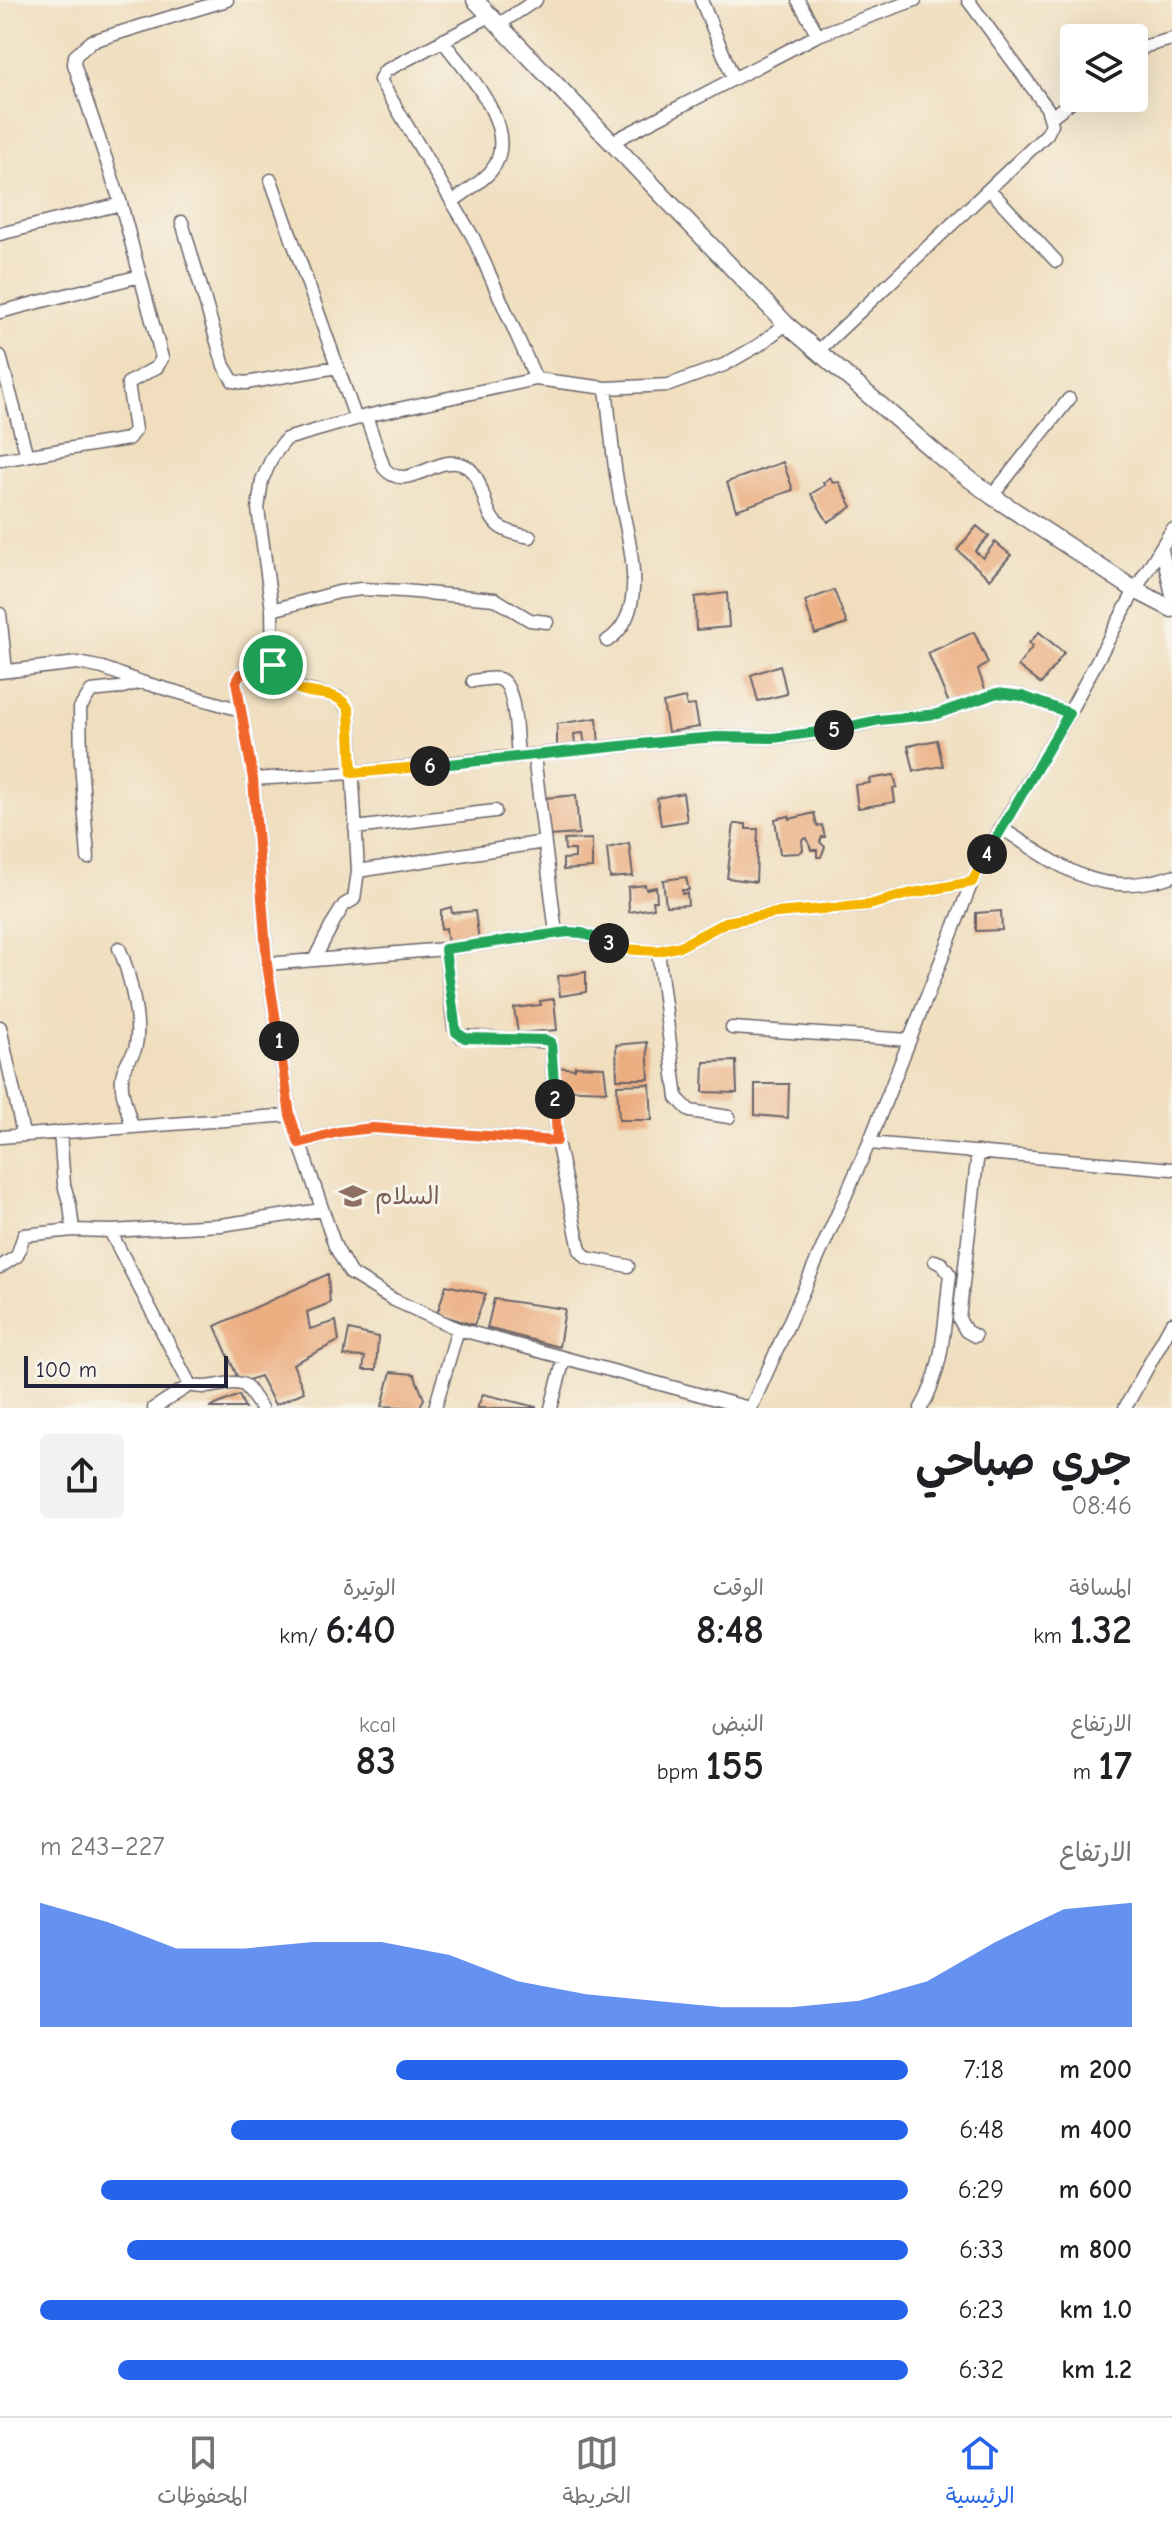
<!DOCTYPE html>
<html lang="ar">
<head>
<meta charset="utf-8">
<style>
  :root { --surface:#fff; --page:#f2f2f2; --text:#202124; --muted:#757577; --line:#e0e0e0; --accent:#2563eb }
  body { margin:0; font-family:"Comic Neue","Playpen Sans Arabic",sans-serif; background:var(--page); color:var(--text); direction:rtl; height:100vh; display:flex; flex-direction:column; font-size:30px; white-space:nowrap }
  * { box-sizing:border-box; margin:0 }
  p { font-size:26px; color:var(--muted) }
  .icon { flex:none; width:44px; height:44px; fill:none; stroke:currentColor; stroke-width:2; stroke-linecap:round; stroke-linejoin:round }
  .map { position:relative; height:1408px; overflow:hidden; direction:ltr }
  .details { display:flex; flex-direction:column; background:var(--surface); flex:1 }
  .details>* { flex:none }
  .controls { position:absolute; left:1060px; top:24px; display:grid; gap:16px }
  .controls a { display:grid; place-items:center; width:88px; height:88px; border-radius:8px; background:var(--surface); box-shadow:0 8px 32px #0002; font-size:40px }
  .scale { position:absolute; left:24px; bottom:20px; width:204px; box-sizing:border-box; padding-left:8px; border:4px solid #22223b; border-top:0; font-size:22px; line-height:28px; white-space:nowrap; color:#22223b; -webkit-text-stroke:6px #f7f3e8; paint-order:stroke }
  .pin { position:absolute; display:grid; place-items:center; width:68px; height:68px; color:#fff; margin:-34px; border:4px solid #fff; border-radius:50%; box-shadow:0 2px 8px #0007 }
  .km { position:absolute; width:40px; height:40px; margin:-20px; border-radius:50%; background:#222; color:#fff; font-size:22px; line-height:40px; text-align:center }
  .round { display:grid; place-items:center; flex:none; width:84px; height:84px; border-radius:8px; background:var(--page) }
  .headline { display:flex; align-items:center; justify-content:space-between; height:136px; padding:0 40px }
  h1 { font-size:44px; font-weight:600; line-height:60px }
  .figures { display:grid; grid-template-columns:repeat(3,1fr); gap:12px; height:136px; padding:8px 40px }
  .figures div { display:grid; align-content:center }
  .figures b { font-size:40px; font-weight:600 }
  .figures small { font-size:22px; font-weight:400 }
  .figures p { font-size:22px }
  .chart { height:224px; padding:16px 40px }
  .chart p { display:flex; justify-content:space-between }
  .chart svg { width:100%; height:144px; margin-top:8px; fill:var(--accent); opacity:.7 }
  ul { padding:0 40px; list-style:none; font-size:26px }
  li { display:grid; grid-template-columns:128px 96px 1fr; align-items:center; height:60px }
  li i { height:20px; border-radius:10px; background:var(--accent) }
  .menu { display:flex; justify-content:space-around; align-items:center; height:112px; border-top:2px solid var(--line); background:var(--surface); font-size:22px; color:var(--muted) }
  .menu a { display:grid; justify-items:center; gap:4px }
  .menu .current { color:var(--accent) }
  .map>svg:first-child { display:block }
  .building { fill:#ebae81 }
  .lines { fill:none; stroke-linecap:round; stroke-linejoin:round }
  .minor-casing { stroke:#6a6469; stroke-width:15 }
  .tertiary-casing { stroke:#6a6469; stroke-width:19 }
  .minor { stroke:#fff; stroke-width:12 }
  .tertiary { stroke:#fff; stroke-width:16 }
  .split-1-casing { stroke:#fff; stroke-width:16 }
  .split-2-casing { stroke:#fff; stroke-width:16 }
  .split-3-casing { stroke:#fff; stroke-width:16 }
  .split-4-casing { stroke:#fff; stroke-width:16 }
  .split-5-casing { stroke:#fff; stroke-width:16 }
  .split-6-casing { stroke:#fff; stroke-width:16 }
  .split-7-casing { stroke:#fff; stroke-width:16 }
  .split-1 { stroke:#f0652b; stroke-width:10 }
  .split-2 { stroke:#f0652b; stroke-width:10 }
  .split-3 { stroke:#22a559; stroke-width:10 }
  .split-4 { stroke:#f5b400; stroke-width:10 }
  .split-5 { stroke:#22a559; stroke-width:10 }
  .split-6 { stroke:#22a559; stroke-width:10 }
  .split-7 { stroke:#f5b400; stroke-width:10 }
  .labels { text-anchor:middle; stroke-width:6; stroke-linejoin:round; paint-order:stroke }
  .education-label { font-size:24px; fill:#785e54; stroke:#f7f3e8; text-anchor:start }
</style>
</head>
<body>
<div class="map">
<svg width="1172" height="1408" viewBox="0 0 1172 1408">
  <rect width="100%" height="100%" fill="#f7f3e8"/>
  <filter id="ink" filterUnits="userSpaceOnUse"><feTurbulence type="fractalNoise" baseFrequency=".0125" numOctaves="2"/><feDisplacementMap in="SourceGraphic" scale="16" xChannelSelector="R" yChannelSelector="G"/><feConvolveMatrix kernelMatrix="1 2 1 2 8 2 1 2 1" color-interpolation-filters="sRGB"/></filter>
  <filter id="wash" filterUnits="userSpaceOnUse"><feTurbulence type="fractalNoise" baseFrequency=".006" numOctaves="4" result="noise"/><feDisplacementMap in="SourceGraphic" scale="32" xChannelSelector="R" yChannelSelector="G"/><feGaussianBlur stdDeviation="1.8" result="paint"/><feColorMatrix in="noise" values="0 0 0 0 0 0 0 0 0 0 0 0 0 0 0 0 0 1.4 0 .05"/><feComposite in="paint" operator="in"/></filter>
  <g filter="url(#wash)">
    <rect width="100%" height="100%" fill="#f0debe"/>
    <g id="blocks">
      <path class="building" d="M783,462L793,490L736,510L727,482Z
        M830,477L833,483L839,482L852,507L828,522L811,494L825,485L823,483Z
        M977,526L989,536L975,551L983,558L995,542L1011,555L990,579L957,550Z
        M834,590L847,624L815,634L805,601Z
        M727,593L729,627L696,630L695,597Z
        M974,632L988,663L978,670L986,692L950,706L928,653Z
        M1039,632L1064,653L1041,684L1018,666L1033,646L1029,643Z
        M780,665L787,694L758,701L751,675Z
        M685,698L687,706L695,705L699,727L668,732L663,703Z
        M597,718L599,746L585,747L583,733L574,734L575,747L557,748V724Z
        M937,740L943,766L914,771L908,746Z
        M894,775L897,787L893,788L895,802L858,808L855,785L870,783L869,779Z
        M683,793L687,821L661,825L657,798Z
        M576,795L579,834L548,836L545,798Z
        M814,813L817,826L822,825L825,837H822L820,842L825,847L821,857H817V850H811L807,838L802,840L803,850L799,853L780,854L775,819L789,816L790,819Z
        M734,824H746V829H758L756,882L727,878Z
        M592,839V868L563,870V859L575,858V850H565L564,840Z
        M629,843L633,876L610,878L607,848Z
        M686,877L689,890H682V894L687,893L688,905L666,906L663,880Z
        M645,885L646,889L656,887L657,901H653L654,908L629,912L628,887Z
        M451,907L452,913L475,911L479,941L448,945L446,928L441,929V910Z
        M1001,911L1002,930L976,931V913Z
        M586,972V992L560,996L558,976Z
        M554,999L557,1030L518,1033L514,1008L541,1005L540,1001Z
        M647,1042L649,1079H617L616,1045Z
        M736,1061L737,1093L703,1092L704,1062Z
        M575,1066L604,1067L607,1091L557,1089V1067L575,1069Z
        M650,1084L652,1120H619L617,1085Z
        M755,1084H789L788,1118L755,1115Z
        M328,1274L330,1303L307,1312L310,1329L336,1321L339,1341L293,1364L304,1392L275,1405L260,1376L240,1383L215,1326Z
        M446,1285L486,1294L474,1325L437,1314Z
        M494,1299L565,1309L559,1347L487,1328Z
        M349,1330L378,1337L376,1370H363L365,1357L344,1356Z
        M391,1372L414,1374L424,1399L419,1408L382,1406Z
        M483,1394L536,1407V1408H477Z
        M239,1395L245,1408H209Z"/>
    </g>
  </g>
  <g filter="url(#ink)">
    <use href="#blocks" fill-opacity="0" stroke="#6a6469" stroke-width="2"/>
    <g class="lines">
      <g class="minor-casing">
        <path id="minor" d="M701,0L733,77
          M798,0L818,35
          M490,16L385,71L380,80L473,237L536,379
          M498,25L536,0
          M442,40C466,72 523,130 491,171C481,183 465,192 452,202
          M1134,55L1146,46L1172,39
          M1051,117L1076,98
          M610,143L818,35L915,0
          M271,180L356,419
          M989,189L1056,261
          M182,222L224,366L233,381L246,383L337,367
          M0,234L121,204
          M0,312L140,276
          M818,351L1047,134L1052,124L1047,108L968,0
          M0,356L27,456
          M606,388C610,421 612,454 618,486C625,531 654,610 607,641
          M366,416L384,468C406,494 435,455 461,464C486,472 480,512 500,527C509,533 520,535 530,537
          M0,460L128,439L135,430L128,383L157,367L162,358L121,204L74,64L75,56L92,41L227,0
          M992,496L1069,399
          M1162,550L1172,595
          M272,610L339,592L361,589L403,591L495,599L530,620L547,622
          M0,614L6,671
          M273,665L266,669L240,674L236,681L253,779L267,964L290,1115L335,1246L350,1273L394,1300L458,1329L749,1408
          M0,672L78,663L103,668L141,682L241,710
          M473,681C480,680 491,677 499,679C517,684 516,741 518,757
          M534,756L556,933
          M253,779L352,773L679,740L717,737L773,738L832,731L879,720L937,714L997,693L1022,696L1069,713
          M355,828L495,811
          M1001,828C1060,865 1098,901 1172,876
          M88,858L81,762L80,708L91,691L119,688L141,682
          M358,871L544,842
          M119,948C129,971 141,1020 136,1045C135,1054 128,1059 125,1067C116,1085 128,1109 132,1127
          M445,949L454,1028L460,1036L551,1042L557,1141L580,1250L587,1258L628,1266
          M658,951L677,1098L690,1111L729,1117
          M314,960L334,921L344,905L354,899L358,871L349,710L339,698L294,687L273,665L272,610L258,509L262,480L273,456L286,439L366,416L536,379L606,388L669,385L724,365L759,345L786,324
          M267,964L445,949L568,932L582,933L622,949L658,951L681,946L726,922L776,913L869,905L908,894L972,882
          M0,1027L23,1134
          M732,1028L909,1040
          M60,1132L64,1185L70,1205L73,1230
          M0,1137L290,1115
          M299,1143L338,1132L373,1128L557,1141
          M869,1143L1172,1169
          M110,1231L221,1225L321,1210
          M0,1267L17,1256L24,1235L73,1230L110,1231L190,1385
          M975,1336L966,1331L959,1319L978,1152
          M154,1408L190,1385C213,1392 230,1377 246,1386L261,1408
          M435,1408L458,1329
          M551,1408L564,1359
          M751,1408L869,1143L972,882L1001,828L1069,713L1135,590L1172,530
          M921,1408C945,1368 944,1320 950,1275L942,1264L935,1261
          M1125,1408L1172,1323"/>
      </g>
      <g class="tertiary-casing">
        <path id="tertiary" d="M475,0L786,324L943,459L992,496L1135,590L1172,609"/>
      </g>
      <use href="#minor" class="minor"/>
      <use href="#tertiary" class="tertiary"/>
    </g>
  </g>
  <g class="lines" filter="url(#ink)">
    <g class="split-1-casing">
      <path id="split-1" d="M273,665L266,669L240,674L236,681L253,779L267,964L279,1041"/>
    </g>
    <g class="split-2-casing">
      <path id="split-2" d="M279,1041L290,1115L299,1143L338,1132L373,1128L557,1141L555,1099"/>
    </g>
    <g class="split-3-casing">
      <path id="split-3" d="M555,1099L551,1042L544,1040L465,1038L456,1032L445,949L568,932L582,933L609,943"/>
    </g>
    <g class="split-4-casing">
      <path id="split-4" d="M609,943L622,949L658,951L681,946L726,922L776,913L869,905L908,894L972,882L987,854"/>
    </g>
    <g class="split-5-casing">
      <path id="split-5" d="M834,730L879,720L937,714L997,693L1022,696L1069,713L987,854"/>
    </g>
    <g class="split-6-casing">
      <path id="split-6" d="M430,766L679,740L717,737L773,738L834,730"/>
    </g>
    <g class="split-7-casing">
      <path id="split-7" d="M273,665C280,673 287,684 296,688C314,697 339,689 349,710L352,773L430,766"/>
    </g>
    <use href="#split-1" class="split-1"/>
    <use href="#split-2" class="split-2"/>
    <use href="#split-3" class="split-3"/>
    <use href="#split-4" class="split-4"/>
    <use href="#split-5" class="split-5"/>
    <use href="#split-6" class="split-6"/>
    <use href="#split-7" class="split-7"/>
  </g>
  <defs>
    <g id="school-bare" transform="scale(2.16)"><path d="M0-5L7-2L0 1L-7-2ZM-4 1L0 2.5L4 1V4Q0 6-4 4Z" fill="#8d6e63" stroke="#f7f3e8" stroke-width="2.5" paint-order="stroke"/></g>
  </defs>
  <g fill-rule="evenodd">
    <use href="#school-bare" x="353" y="1196"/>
  </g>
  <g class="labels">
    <g class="education-label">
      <text x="375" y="1204">السلام</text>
    </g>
  </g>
</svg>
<div class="controls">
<a><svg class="icon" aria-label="layers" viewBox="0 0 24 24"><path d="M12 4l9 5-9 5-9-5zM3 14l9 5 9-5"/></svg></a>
</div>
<div class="scale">100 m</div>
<div class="pin" style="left:273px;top:665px;background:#1e9e55"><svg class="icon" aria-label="arrive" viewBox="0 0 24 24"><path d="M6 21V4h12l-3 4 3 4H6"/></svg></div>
<b class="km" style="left:279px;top:1041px">1</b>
<b class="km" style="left:555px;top:1099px">2</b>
<b class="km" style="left:609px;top:943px">3</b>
<b class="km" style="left:987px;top:854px">4</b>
<b class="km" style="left:834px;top:730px">5</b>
<b class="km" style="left:430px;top:766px">6</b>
</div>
<section class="details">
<div class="headline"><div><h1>جري صباحي</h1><p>08:46</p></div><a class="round"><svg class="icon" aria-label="share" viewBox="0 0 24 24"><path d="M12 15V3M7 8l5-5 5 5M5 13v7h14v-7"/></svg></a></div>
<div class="figures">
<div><p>المسافة</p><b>1.32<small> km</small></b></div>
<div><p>الوقت</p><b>8:48</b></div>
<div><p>الوتيرة</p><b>6:40<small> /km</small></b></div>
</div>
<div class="figures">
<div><p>الارتفاع</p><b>17<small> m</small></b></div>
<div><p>النبض</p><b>155<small> bpm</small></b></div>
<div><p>kcal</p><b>83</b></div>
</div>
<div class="chart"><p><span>الارتفاع</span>227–243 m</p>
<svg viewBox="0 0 160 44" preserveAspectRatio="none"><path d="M0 44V6L10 12L20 20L30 20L40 18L50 18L60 22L70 30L80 34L90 36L100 38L110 38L120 36L130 30L140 18L150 8L160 6V44z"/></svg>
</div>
<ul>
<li><b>200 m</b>7:18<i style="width:59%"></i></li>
<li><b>400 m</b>6:48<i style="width:78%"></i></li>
<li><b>600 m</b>6:29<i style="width:93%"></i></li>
<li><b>800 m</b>6:33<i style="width:90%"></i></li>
<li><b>1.0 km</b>6:23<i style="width:100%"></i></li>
<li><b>1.2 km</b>6:32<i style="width:91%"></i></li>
</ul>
</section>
<nav class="menu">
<a class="current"><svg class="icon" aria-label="home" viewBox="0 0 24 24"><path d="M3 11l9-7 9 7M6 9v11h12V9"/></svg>الرئيسية</a>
<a><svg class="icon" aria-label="map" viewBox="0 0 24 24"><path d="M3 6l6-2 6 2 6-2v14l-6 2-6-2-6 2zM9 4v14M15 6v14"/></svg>الخريطة</a>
<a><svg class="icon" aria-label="saved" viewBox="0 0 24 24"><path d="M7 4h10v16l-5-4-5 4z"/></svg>المحفوظات</a>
</nav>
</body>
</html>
